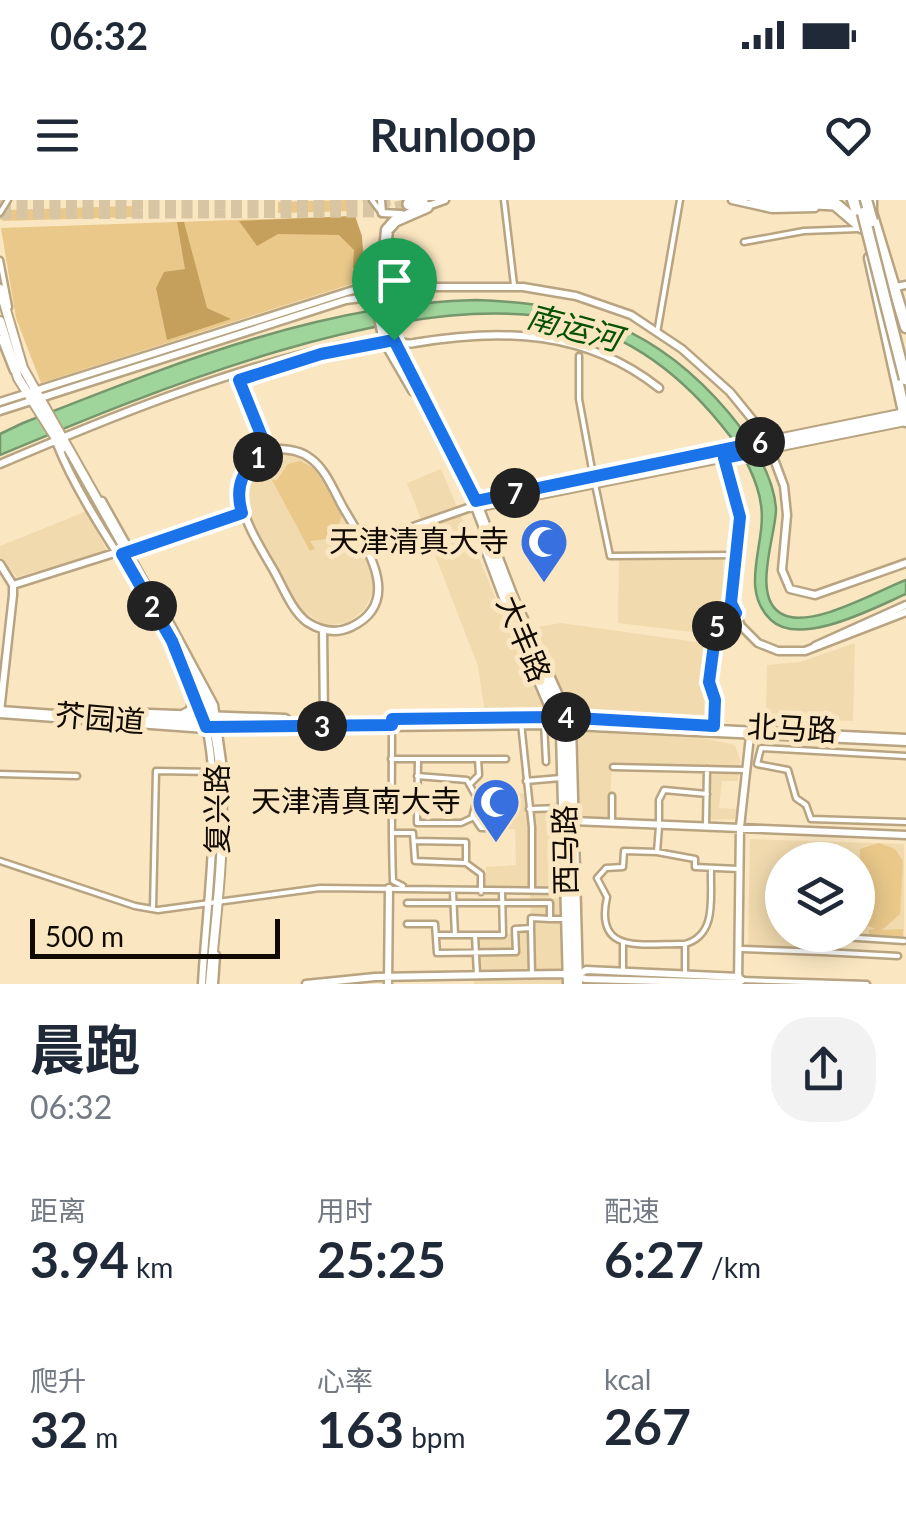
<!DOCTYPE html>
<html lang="zh">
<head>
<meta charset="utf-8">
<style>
  :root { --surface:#fff; --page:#f2f2f3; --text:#1f2937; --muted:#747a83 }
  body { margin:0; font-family:Lato,"Noto Sans SC",sans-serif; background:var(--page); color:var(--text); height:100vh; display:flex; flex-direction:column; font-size:38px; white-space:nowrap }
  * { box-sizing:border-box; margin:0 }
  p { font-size:32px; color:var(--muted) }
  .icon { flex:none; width:55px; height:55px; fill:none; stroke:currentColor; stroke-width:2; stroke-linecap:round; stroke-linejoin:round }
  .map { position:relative; height:784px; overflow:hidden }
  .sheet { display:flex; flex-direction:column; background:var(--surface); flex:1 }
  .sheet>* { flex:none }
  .controls { position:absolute; left:765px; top:642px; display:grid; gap:20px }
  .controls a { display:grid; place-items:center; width:110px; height:110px; border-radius:50%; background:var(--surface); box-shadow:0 5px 25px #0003; font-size:50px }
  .scale { position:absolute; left:30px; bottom:25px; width:250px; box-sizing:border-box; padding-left:10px; border:5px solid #110a01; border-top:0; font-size:28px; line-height:35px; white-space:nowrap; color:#110a01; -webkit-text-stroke:8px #fae6c1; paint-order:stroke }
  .pin { position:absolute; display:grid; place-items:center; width:85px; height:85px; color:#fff; margin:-102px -42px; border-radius:50% 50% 50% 0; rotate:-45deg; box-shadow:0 0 10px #0007 }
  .pin .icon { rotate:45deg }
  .km { position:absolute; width:50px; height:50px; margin:-25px; border-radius:50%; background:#222; color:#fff; font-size:28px; line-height:50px; text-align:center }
  .round { display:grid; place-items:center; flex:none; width:105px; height:105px; border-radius:40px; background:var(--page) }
  .headline { display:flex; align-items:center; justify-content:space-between; height:170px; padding:0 30px }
  h1 { font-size:55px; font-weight:700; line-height:75px }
  .metrics { display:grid; grid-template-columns:repeat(3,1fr); gap:15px; height:170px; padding:10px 30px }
  .metrics div { display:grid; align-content:center }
  .metrics b { font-size:50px; font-weight:700 }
  .metrics small { font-size:28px; font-weight:400 }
  .metrics p { font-size:28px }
  .status { display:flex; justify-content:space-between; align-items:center; height:70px; padding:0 50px; background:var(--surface); direction:ltr }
  .status svg { height:28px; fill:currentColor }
  header { display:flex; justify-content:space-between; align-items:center; height:130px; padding:0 30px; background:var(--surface); font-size:45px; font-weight:700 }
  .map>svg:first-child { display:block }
  .built { fill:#f1daae }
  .green { fill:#e9c88a }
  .forest { fill:#c4a05c }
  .water { fill:#9fd49a; stroke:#74976c; stroke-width:2.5 }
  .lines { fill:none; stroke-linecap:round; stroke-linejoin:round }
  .trunk-tunnel { stroke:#d7c5a4; stroke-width:11; stroke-dasharray:11 5.5; stroke-linecap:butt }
  .minor-casing { stroke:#b8a481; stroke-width:9 }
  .tertiary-casing { stroke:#b8a481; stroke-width:11 }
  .secondary-casing { stroke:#b8a481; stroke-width:12 }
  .primary-casing { stroke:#b8a481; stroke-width:15 }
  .trunk-casing { stroke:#b8a481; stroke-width:16 }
  .minor { stroke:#fff; stroke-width:4 }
  .tertiary { stroke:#fff; stroke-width:6 }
  .secondary { stroke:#fff; stroke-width:8 }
  .primary { stroke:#fff; stroke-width:10 }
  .trunk { stroke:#fff; stroke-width:11 }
  .primary-bridge-casing { stroke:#b8a481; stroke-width:15; stroke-linecap:butt }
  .primary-bridge { stroke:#fff; stroke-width:10 }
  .route-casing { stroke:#fff; stroke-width:20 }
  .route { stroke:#1a73e8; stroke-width:12 }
  .labels { text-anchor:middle; stroke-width:10; stroke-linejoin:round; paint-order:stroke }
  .poi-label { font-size:30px; fill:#110a01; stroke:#fae6c1; text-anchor:end }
  .street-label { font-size:30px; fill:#110a01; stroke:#fae6c1 }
  .water-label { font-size:32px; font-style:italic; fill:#055203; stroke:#fae6c1 }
</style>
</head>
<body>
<div class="status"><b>06:32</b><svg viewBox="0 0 49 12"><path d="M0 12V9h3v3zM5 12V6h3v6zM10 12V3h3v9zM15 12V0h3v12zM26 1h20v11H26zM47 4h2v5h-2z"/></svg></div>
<header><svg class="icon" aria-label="menu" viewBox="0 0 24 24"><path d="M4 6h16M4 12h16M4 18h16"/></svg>Runloop<svg class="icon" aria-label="heart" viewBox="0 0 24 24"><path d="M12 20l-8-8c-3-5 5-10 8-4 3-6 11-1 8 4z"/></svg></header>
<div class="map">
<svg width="906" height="784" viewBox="0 0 906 784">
  <rect width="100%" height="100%" fill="#fae6c1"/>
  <path class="built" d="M276,252L296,254L316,267L367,356L375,388L365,409L349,422L327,426L300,410L244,310L240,298L248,269Z
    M441,269L514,441L537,427L561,423L710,444L704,538L735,545L740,559L738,581H722L719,608L737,609L735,619L707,620V572L612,568L609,617L580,618L576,513L485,514L478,466L407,283Z
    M87,311L107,351L17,377L0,357V346Z
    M723,358L724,413L709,434L618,423L619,359Z
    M855,443L853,521L766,517L767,465L800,462Z
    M527,593L528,629L529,610L563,609L566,784H474L477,734H513L514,728L531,727L530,690L486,691V667L516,665L515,629H497L496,594Z
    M750,639L904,644V739L823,735H858V660H782V735H822L821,749L748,746Z"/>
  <path class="green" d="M349,0L354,11L278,13V2Z
    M133,6V17L2,21L7,10Z
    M355,16L364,52L361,81L41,183L16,118L1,28Z
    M300,261L315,269L342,315L334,338L310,341L315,349L310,351L272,280H277L288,264Z
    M879,643L895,649L903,661L900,714L882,730L903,729V736H869V730L876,729L858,722L860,649Z"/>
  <path class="forest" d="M355,16L362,36L364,70L353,68L354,50L339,35L278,34L257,46L239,21Z
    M177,22H184L207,108L231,119L167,140L156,88L164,72L185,69Z"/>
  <path class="water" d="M476,100C585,103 658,129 729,213C750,238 773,274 776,308C777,333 749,400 784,415C814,428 877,391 906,380V394C876,407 800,448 771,420C738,389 767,343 761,305C758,282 744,254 730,236C688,181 636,137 567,121C408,84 148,193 0,255V234L23,223C166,167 320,103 476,100Z"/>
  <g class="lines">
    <path class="trunk-tunnel" d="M0,5L360,4L392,0
      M0,14L376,12L409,4"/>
    <g class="minor-casing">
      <path id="minor" d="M372,0L381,12
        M504,0L514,85
        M874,0V11
        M0,13L8,0
        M744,42L804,31L858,29
        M0,60L9,107
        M657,133L680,0
        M0,138L13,171
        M579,156V199L593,275
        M595,284L610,356L737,355
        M392,519C392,575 391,626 393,681L403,686
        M521,523L532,627V691
        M544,523L546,562
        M714,526L715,500L709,482L716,429L735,413
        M906,556L761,548L757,564L788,570L796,598L806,605L811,619L906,622
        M391,559H506
        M613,567L746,570
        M0,574L77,576
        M417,576L467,580L477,598L472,618L461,623H417L418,559
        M526,581L561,578
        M470,584L479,575L478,559
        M529,609L564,608
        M473,616L481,628H493
        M612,621V596
        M659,624V600L664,590L707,594
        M706,624L707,569
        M659,627L657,652L695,659V667L738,669
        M394,633H413L415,661L466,663L481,674V692
        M415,641L466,642V661
        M657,652L624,651L623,667L606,668L597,678L607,697C594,756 643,743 685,744V774
        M0,661L135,706L158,710L320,688L565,691
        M453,692L455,735
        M407,703H550V719H563
        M153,709L156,571L213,572
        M407,724H435L437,753L516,752L515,729L531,728V718L550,719
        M531,728L532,774
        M436,735H503L502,692
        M475,735L477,775
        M685,744C718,735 710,696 711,668
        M742,749L823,752L828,736L904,741
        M823,752L898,756
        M623,772V742
        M742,780L867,784"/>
    </g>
    <g class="tertiary-casing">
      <path id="tertiary" d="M381,0L382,13L401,14
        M732,0L772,9L815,8
        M428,6L445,0
        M896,87L906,85
        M238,175L267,252
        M0,202L363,87H523L576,96L631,115L682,149L730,192L765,235L784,286L787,315L782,370L790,389L815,395L906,363
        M0,211L346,100L398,93
        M57,244C93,334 178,426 204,519C224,591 206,707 202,784
        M281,249C291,250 301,251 310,258C326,269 334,292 344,309C364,344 406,401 351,427C336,434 321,431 307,422C292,411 283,387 274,371C252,333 204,261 281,249Z
        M724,256L740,317L731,403L741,426L758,443L778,451H805L906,412
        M0,264C108,218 223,171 338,146C355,143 375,140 391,141C398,141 407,145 414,143C502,128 586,130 659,188
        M102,301L125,342
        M364,344L471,307
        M0,364L13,385V395L0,512
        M13,385L241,313
        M151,388L214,505L225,583
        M323,430L324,520
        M815,446L906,405
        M573,621L906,635
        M578,775L586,770L739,777
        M214,784L216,755
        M306,784L375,777L562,774L586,779L738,783L742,780
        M388,784L389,688
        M738,784L740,627L751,527"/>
    </g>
    <g class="secondary-casing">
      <path id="secondary" d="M0,89L23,168L194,471C240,559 218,687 210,784
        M0,121L18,178L62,248
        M471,307L487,298L905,213
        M476,307L906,221
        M172,441L177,461"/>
    </g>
    <g class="primary-casing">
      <path id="primary" d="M853,0L862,27
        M427,7L395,21L387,30L382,80L391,132L466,278L513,400L570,524L577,784
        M870,9L906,127
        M870,58L906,221
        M373,87L385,140L414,190
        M484,341L506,400
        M526,448L562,533L569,784
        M0,512L206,527L552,523L906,540
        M123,514L285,520
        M181,517L192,511L195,495
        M577,518L710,525"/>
    </g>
    <g class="trunk-casing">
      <path id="trunk" d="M755,0L835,4L862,27
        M409,4L422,0"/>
    </g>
    <use href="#minor" class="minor"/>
    <use href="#tertiary" class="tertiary"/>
    <use href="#secondary" class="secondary"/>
    <use href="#primary" class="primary"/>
    <use href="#trunk" class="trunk"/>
    <g class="primary-bridge-casing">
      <path id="primary-bridge" d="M866,0L872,21
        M863,13L905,179"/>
    </g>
    <use href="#primary-bridge" class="primary-bridge"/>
  </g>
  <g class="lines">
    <g class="route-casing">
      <path id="route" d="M394,140L476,301L769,240L773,248L724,258L740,317L731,403L736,413L716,429L709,482L715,500L714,526L558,517L392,519V525L206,527L172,441L122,354L242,313C234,286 243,265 268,252L239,180L321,154Z"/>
    </g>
    <use href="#route" class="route"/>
  </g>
  <defs>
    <g id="mosque-pin" transform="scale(2.5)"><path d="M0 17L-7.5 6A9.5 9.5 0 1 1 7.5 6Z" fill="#3970df" stroke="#fae6c1"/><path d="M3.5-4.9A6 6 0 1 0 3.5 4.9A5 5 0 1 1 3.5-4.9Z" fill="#fff"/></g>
  </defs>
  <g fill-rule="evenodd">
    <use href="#mosque-pin" x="544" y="342"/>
    <use href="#mosque-pin" x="496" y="602"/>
  </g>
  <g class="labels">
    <g class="poi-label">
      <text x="509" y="352">天津清真大寺</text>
      <text x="461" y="612">天津清真南大寺</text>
    </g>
    <g class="street-label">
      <text transform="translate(523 439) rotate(67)" y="10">大丰路</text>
      <text transform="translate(100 519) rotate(5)" y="10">芥园道</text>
      <text transform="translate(792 529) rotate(3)" y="10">北马路</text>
      <text transform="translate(218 609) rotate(-90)" y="10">复兴路</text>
      <text transform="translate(566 650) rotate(-91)" y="10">西马路</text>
    </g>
    <g class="water-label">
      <text transform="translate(574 128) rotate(15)" y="11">南运河</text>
    </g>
  </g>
</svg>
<div class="controls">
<a><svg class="icon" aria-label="layers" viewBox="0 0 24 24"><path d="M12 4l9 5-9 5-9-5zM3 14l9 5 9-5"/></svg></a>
</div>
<div class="scale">500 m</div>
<div class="pin" style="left:394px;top:140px;background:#1e9e55"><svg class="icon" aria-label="arrive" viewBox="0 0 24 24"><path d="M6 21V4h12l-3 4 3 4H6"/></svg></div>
<b class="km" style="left:258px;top:257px">1</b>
<b class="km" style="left:152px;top:406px">2</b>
<b class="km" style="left:322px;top:526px">3</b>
<b class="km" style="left:566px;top:517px">4</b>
<b class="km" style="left:717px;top:426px">5</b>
<b class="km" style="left:760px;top:242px">6</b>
<b class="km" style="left:515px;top:293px">7</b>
</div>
<section class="sheet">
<div class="headline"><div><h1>晨跑</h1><p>06:32</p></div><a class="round"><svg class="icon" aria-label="share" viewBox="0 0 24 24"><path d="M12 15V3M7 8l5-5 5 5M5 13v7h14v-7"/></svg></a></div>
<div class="metrics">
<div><p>距离</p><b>3.94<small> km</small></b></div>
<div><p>用时</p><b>25:25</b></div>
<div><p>配速</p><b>6:27<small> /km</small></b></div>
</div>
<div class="metrics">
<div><p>爬升</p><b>32<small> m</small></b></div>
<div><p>心率</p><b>163<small> bpm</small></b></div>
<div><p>kcal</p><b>267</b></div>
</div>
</section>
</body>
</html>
